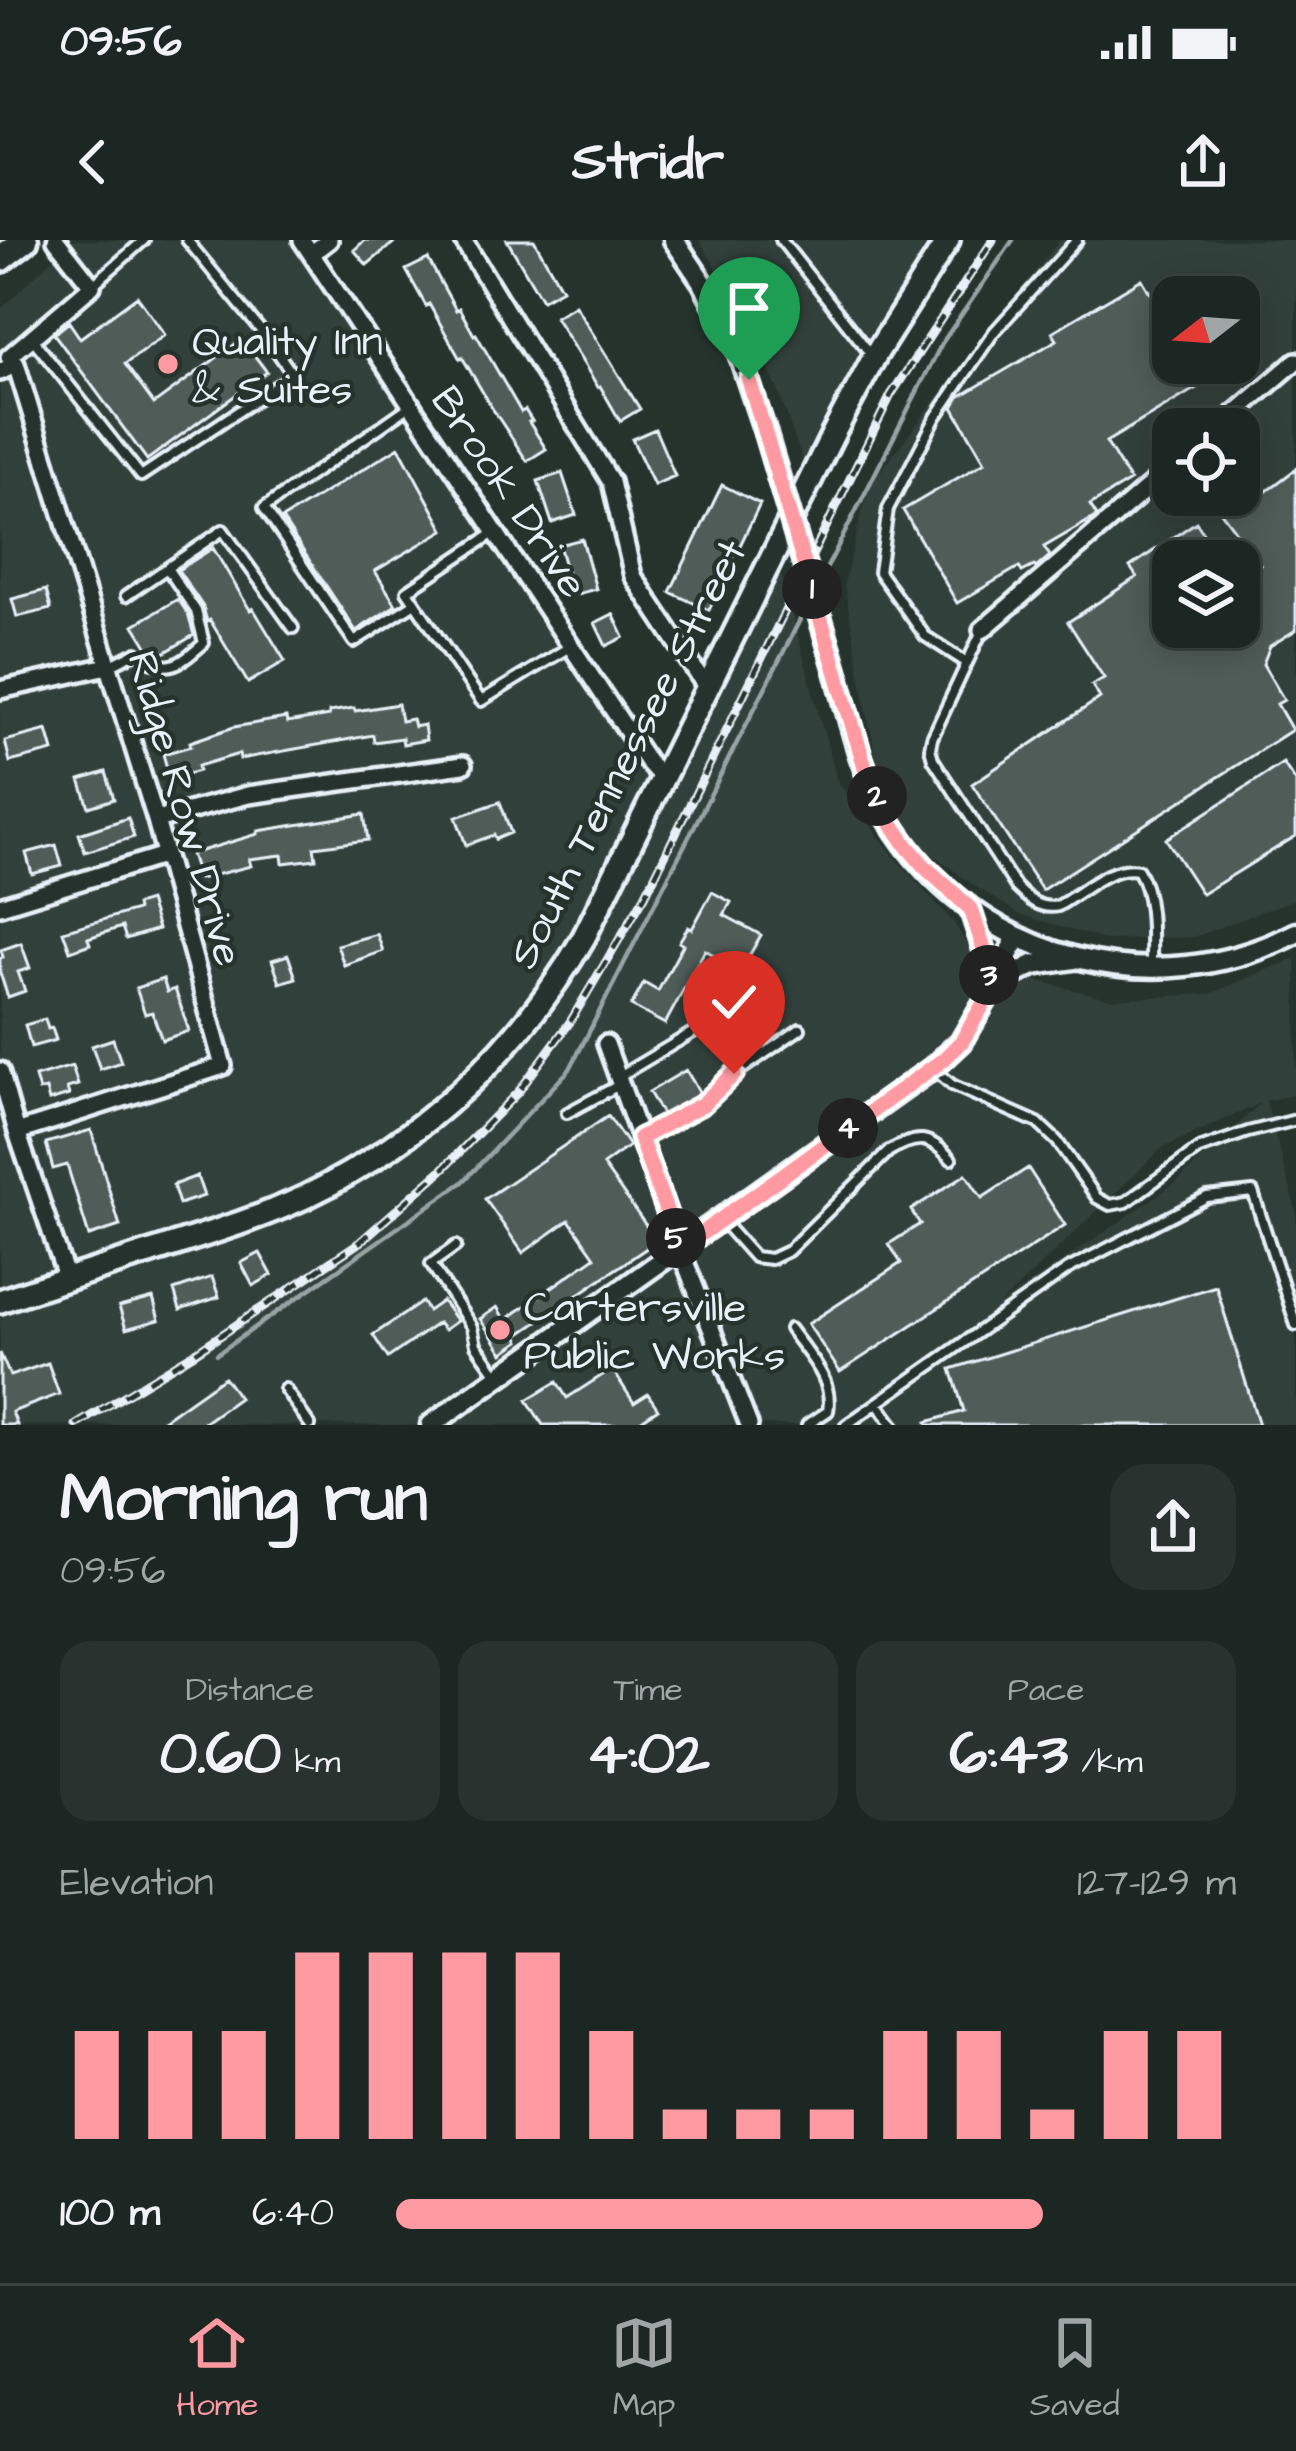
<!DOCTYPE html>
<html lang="en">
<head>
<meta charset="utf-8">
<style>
  :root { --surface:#1c2622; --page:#29322f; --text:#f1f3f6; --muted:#a0a5a5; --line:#3a4340; --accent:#ff9aa2 }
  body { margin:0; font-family:"Architects Daughter",sans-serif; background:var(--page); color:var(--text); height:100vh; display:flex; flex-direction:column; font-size:45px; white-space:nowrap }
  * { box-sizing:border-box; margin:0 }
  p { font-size:39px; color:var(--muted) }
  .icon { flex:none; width:66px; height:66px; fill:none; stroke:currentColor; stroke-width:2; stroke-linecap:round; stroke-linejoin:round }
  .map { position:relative; height:1185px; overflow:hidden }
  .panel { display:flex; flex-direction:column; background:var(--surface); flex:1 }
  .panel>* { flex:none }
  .needle { width:78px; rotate:253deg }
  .buttons { position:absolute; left:1152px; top:36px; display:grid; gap:24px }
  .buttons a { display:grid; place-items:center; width:108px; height:108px; border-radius:24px; background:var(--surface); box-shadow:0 6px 30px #0003,0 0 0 3px var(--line); font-size:60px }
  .pin { position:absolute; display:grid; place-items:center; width:102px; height:102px; color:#fff; margin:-123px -51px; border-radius:50% 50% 50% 0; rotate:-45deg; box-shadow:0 0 12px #0007 }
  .pin .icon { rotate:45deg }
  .km { position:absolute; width:60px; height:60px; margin:-30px; border-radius:50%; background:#222; color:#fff; font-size:33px; line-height:60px; text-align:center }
  .round { display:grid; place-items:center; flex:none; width:126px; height:126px; border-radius:36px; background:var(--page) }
  .overview { display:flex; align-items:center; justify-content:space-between; height:204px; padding:0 60px }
  h1 { font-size:66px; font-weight:700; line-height:90px }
  .metrics { display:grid; grid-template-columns:repeat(3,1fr); gap:18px; height:204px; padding:12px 60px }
  .metrics div { display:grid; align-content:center; border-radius:30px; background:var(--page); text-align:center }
  .metrics b { font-size:60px; font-weight:700 }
  .metrics small { font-size:33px; font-weight:400 }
  .metrics p { font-size:33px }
  .chart { height:336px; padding:24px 60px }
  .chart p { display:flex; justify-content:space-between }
  .chart svg { width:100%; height:216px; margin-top:12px; stroke:var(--accent); stroke-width:6 }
  ul { padding:0 60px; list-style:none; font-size:39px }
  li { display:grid; grid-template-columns:192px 144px 1fr; align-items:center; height:90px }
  li i { height:30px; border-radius:15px; background:var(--accent) }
  .status { display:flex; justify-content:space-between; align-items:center; height:84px; padding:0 60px; background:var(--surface); direction:ltr }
  .status svg { height:33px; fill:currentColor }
  header { display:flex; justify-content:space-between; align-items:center; height:156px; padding:0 60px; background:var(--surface); font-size:54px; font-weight:700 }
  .dock { display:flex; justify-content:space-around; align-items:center; height:168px; border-top:3px solid var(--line); background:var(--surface); font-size:33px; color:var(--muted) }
  .dock a { display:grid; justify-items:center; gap:6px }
  .dock .on { color:var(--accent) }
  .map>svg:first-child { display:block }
  .built { fill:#333f3a; fill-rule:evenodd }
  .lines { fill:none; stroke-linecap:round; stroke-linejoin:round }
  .stream { stroke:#98a3a5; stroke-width:4.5 }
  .building { fill:#505c59; stroke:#e8f1f8; stroke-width:3 }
  .service-casing { stroke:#e8f1f8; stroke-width:16 }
  .minor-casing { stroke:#e8f1f8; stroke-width:24 }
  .tertiary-casing { stroke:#e8f1f8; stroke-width:27 }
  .secondary-casing { stroke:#e8f1f8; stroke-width:30 }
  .primary-casing { stroke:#e8f1f8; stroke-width:33 }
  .service { stroke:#26332d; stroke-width:8 }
  .minor { stroke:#26332d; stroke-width:15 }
  .tertiary { stroke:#26332d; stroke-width:18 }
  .secondary { stroke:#26332d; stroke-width:21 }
  .primary { stroke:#26332d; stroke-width:24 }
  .rail-casing { stroke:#e8f1f8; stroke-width:9 }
  .rail { stroke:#26332d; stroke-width:4.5; stroke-dasharray:14; stroke-linecap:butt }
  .tertiary-bridge-casing { stroke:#e8f1f8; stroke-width:27; stroke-linecap:butt }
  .tertiary-bridge { stroke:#26332d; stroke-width:18 }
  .route-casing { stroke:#fff; stroke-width:24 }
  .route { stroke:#ff9aa2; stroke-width:15 }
  .poi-dot { fill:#ff9aa2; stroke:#26332d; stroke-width:4.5 }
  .labels { text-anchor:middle; stroke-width:9; stroke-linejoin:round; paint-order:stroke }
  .poi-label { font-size:42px; fill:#e8f1f8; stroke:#26332d; text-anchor:start }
  .street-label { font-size:42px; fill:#e8f1f8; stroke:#26332d }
</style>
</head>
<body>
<div class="status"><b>09:56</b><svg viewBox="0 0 49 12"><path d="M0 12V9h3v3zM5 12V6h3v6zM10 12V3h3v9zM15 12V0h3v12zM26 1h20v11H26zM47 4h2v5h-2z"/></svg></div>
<header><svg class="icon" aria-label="back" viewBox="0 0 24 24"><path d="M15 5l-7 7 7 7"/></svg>Stridr<svg class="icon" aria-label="share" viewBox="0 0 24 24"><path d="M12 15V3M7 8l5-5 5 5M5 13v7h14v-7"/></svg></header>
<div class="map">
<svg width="1296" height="1185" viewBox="0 0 1296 1185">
  <rect width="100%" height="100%" fill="#26332d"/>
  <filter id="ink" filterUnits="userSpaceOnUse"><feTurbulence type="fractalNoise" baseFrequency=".00833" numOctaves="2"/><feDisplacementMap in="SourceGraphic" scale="24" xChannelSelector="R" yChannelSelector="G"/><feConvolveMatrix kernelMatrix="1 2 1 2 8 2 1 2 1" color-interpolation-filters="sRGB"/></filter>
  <g filter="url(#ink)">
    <path class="built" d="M72,0H303L664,567L779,327L837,541L896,619L953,682L973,713L1034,740L1111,759L1210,754L1296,718V854L1266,861L1296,970V1185H0V70ZM1261,863L1177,942L999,1065L1162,908Z
      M699,0H946L803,222L778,150L738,64Z
      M1060,0H1296V659L1194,697L1105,700L1019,674L966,640L890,582L869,483L844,343L868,247ZM1173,57H1239V123H1173ZM1173,189H1239V255H1173ZM1173,321H1239V387H1173Z"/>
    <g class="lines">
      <path class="stream" d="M819,343L942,103L1013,0
        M217,1114L463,942L570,829L808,364"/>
    </g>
    <path class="building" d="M365,0H397L367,25L354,10Z
      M507,0H534L562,49L542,60Z
      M428,19L456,70L459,68L474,95L476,94L521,172L525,170L532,181L529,182L546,209L527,221L492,168L462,117L460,119L429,64L426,66L406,30Z
      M1142,39L1173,93V123H1191L1203,144L1106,202L1130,241L1090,265L1097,276L1044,307L1050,316L1036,328L1034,326L1022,332L1019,327L957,363L903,270L985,222L953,167L959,157L1057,100L1052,92Z
      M137,56L165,95L125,124L154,164L242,99L267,132L147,220L54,94L69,82L80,98Z
      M575,65L640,169L620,181L600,146L598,147L555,77Z
      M655,189L675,236L654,245L632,199Z
      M399,207L444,290L375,331L396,365L356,391L282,279Z
      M1296,229V390L1270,406L1263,424L1284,460L1277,464L1292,490L1042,650L972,544L1100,458L1092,445L1104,438L1068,382L1137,337L1130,327L1196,282L1222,321H1173V387H1239V336L1260,324L1215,264L1227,255H1233L1243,269Z
      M562,233L576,275L552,283L538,241Z
      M722,245L760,264L709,370L670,352Z
      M582,299L596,349L573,355L559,305Z
      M213,308L250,370L253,368L285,421L248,443L210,380L207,382L203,367L178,330Z
      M46,350L51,369L17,377L12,359Z
      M178,359L188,374L194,395L159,416L150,411L134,385Z
      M613,374L624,397L606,406L595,383Z
      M398,464L401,481L412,479L414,487L424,485L426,500L403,504L402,498L374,502L373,495L240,519L239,514L198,526L199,531L170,539L163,514L191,506L190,502L234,487L286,478L287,483L329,476V472L354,468L355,471Z
      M47,490L53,511L10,522L5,501Z
      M1283,523L1296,542V596L1202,654L1166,599Z
      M106,532L114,559L89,567L80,540Z
      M500,562L511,593L496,599L494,595L466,605L456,577Z
      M364,574L368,600L314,607L316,619L283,623L282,615L249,619L251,626L199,639L191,614L258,594V591Z
      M128,578L134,597L85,612L79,594Z
      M56,605L62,626L32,634L26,613Z
      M712,652L731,662L724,675L761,695L741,730L705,710L665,784L631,766L644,743L658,751L683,705L679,702L688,687L692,689Z
      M149,661L158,689L126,699L122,687L88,698L90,704L70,711L63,691L137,670L136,665Z
      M377,694L383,711L344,725L337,705Z
      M21,703L30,728L18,732L25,751L8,757L0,733V718L3,717L1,710Z
      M288,715L296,738L280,743L272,720Z
      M163,739L167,752L175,749L189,791L162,800L152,772L145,774L136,748Z
      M45,779L48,789L52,788L56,800L31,807L25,785Z
      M113,799L121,822L100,829L92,806Z
      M72,826L78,845L67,848L69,855L49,861L46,849L39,851L35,837Z
      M686,830L701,855L663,876L649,852Z
      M608,876L629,906L603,925L657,1001L517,1096L520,1101L503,1113L480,1079L497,1067L505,1080L595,1017L569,980L523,1013L485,959Z
      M91,890L120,986L89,996L67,925L53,929L46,903Z
      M1028,928L1065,985L840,1132L808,1084L901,1023L889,1004L920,984L911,970L966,934L982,958Z
      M197,936L204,956L179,964L173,945Z
      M260,1013L272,1035L253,1046L241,1023Z
      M212,1037L219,1057L180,1070L174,1050Z
      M1216,1046L1259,1185H928L927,1182L964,1171L951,1129Z
      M153,1058L159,1080L126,1089L119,1067Z
      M442,1061L457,1081L444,1090L438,1083L388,1118L373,1095L422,1062L428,1071Z
      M0,1113L10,1136L48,1123L59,1154L12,1172L17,1185H0Z
      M612,1129L634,1163L648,1154L658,1169L634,1185H543L527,1160L557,1142L567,1158Z
      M224,1137L239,1158L201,1185H156Z"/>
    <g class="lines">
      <g class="service-casing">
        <path id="service" d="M781,0L873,117
          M93,45L144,0
          M31,97L141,236L293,135L271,103L187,0
          M410,166L264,268L354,402L415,363L407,351L494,293
          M126,356L167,328
          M415,363L481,461L571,406
          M982,391L932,498L930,508L933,519L1016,647C1028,659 1040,670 1058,666C1082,653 1110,624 1138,630C1154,657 1151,697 1151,727
          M967,423L925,396L879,332L888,269L936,177L994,92L1077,0
          M109,426L137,412C167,435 177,427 204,403L196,371L167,328L223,290L293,388
          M934,829L952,845L1038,883L1057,901L1097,958L1110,965L1126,962L1199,909L1248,892L1296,880
          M618,837L717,778L721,780L753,821
          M567,873L619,845
          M641,897L703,864L735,834L800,789
          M722,981L754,1017L771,1019L788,1011L889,911C917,895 929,895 951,919
          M456,1006L431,1024L472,1087L476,1105L498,1136
          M790,1089C808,1115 834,1139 828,1171L807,1185
          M285,1149L310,1185
          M877,1163L893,1185
          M846,1185L1068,1029L1207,957L1253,952L1296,1085"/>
      </g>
      <g class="minor-casing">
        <path id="minor" d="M302,0L647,521L664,540
          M463,0L611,242L633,336L707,448
          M311,14L329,0
          M16,124L156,580L223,826L17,892
          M0,132L16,124L9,117L92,46L56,0
          M1217,189L1296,121
          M982,390L1173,226
          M0,450L108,426
          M156,580L248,555L463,525
          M0,666L165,615
          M606,804L680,1009L749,1185
          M0,831L17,892L67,1039"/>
      </g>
      <g class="tertiary-casing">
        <path id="tertiary" d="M674,0L703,43L736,104L765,192
          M838,437C852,490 865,545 896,591C984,722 1157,765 1296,693
          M971,669L984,709L991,751
          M993,747L1017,697
          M431,1185L933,828L962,801L989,754L1006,739L1033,725L1074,719"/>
      </g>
      <g class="secondary-casing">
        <path id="secondary" d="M0,1061C52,1043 105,1027 158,1010C207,994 258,979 305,957C422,900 519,810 584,697L833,194L876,114L948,0"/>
      </g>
      <g class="primary-casing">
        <path id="primary" d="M0,19L25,0"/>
      </g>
      <use href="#service" class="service"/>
      <use href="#minor" class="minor"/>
      <use href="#tertiary" class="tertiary"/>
      <use href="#secondary" class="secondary"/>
      <use href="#primary" class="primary"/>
      <g class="rail-casing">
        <path id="rail" d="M76,1185L193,1114L360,1002L442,930L519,851L570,782L645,656L891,155L993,0"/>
      </g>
      <use href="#rail" class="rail"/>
      <g class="tertiary-bridge-casing">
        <path id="tertiary-bridge" d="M765,192L838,437"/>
      </g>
      <use href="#tertiary-bridge" class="tertiary-bridge"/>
    </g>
  </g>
  <g class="lines" filter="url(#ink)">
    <g class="route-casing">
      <path id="route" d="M734,834L703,864L640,898L680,1009L943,820L962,801L991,751L984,709L971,669L925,627L907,606L886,575L868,537L749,140"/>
    </g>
    <use href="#route" class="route"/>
  </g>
  <g class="poi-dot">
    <circle cx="168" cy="124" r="12"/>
    <circle cx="500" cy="1090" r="12"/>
  </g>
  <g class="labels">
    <g class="poi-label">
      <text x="192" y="115">Quality Inn<tspan x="192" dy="48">&amp; Suites</tspan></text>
      <text x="524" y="1081">Cartersville<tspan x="524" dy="48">Public Works</tspan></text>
    </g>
    <g class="street-label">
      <text transform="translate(511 251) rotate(56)" y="15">Brook Drive</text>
      <text transform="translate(626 513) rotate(-63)" y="15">South Tennessee Street</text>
      <text transform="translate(187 568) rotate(74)" y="15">Ridge Row Drive</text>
    </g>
  </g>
</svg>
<div class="buttons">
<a><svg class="needle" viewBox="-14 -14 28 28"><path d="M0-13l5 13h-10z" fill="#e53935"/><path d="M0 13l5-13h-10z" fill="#a0a5a5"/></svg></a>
<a><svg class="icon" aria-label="locate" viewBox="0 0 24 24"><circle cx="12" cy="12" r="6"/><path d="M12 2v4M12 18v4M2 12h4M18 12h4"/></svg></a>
<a><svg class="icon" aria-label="layers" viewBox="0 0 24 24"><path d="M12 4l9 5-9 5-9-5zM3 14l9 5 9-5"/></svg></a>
</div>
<div class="pin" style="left:749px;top:140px;background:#1e9e55"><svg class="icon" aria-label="arrive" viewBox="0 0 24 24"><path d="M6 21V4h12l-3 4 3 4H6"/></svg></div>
<div class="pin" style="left:734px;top:834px;background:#d93025"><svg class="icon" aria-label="check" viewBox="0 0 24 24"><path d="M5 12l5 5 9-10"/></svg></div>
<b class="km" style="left:812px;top:349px">1</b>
<b class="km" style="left:877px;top:556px">2</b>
<b class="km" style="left:989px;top:735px">3</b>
<b class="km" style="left:848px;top:888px">4</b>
<b class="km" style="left:676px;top:998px">5</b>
</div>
<section class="panel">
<div class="overview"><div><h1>Morning run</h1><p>09:56</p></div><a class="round"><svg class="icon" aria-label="share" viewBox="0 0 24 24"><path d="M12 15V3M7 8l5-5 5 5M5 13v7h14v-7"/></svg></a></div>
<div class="metrics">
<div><p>Distance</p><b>0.60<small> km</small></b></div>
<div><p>Time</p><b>4:02</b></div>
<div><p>Pace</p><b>6:43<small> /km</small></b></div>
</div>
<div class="chart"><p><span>Elevation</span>127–129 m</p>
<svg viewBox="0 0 160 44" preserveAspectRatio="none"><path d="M5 44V22M15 44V22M25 44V22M35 44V6M45 44V6M55 44V6M65 44V6M75 44V22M85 44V38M95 44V38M105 44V38M115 44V22M125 44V22M135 44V38M145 44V22M155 44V22"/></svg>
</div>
<ul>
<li><b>100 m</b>6:40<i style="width:77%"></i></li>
</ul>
</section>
<nav class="dock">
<a class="on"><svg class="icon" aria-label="home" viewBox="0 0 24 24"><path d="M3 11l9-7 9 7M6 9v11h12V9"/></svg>Home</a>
<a><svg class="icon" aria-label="map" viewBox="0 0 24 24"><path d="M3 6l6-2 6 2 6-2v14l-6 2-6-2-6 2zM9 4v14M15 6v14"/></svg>Map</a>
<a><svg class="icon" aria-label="saved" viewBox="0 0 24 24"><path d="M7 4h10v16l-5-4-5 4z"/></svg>Saved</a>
</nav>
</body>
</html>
